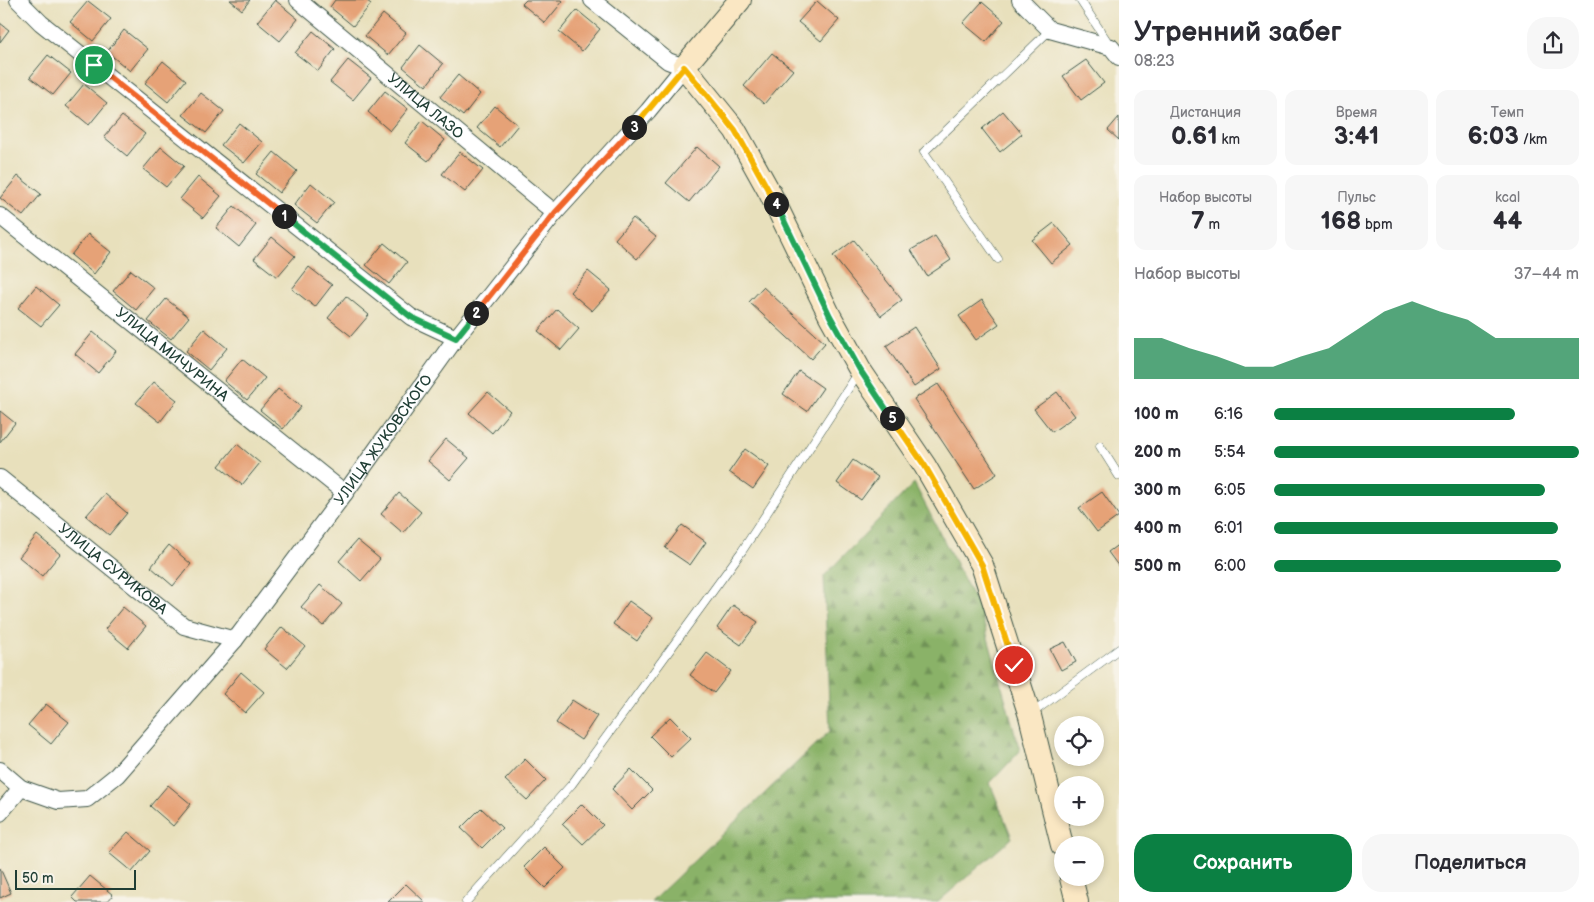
<!DOCTYPE html>
<html lang="ru">
<head>
<meta charset="utf-8">
<style>
  :root { --surface:#fff; --page:#f7f7f7; --text:#2b2b33; --muted:#7c7c81; --accent:#0b8043 }
  body { margin:0; font-family:"Balsamiq Sans",sans-serif; background:var(--page); color:var(--text); height:100vh; display:flex; flex-direction:column; font-size:19px; white-space:nowrap }
  * { box-sizing:border-box; margin:0 }
  p { font-size:16px; color:var(--muted) }
  .icon { flex:none; width:28px; height:28px; fill:none; stroke:currentColor; stroke-width:2; stroke-linecap:round; stroke-linejoin:round }
  .map { position:relative; flex:1; overflow:hidden }
  .panel { display:flex; flex-direction:column; background:var(--surface); width:475px }
  .panel>* { flex:none }
  .controls { position:absolute; left:1054px; top:716px; display:grid; gap:10px }
  .controls a { display:grid; place-items:center; width:50px; height:50px; border-radius:50%; background:var(--surface); box-shadow:0 2px 8px #0003; font-size:25px }
  .scale { position:absolute; left:15px; bottom:12px; width:121px; box-sizing:border-box; padding-left:5px; border:2px solid #1f3d34; border-top:0; font-size:14px; line-height:18px; white-space:nowrap; color:#1f3d34; -webkit-text-stroke:4px #f7f3e8; paint-order:stroke }
  .pin { position:absolute; display:grid; place-items:center; width:42px; height:42px; color:#fff; margin:-21px; border:2px solid #fff; border-radius:50%; box-shadow:0 1px 5px #0007 }
  .km { position:absolute; width:25px; height:25px; margin:-12px; border-radius:50%; background:#222; color:#fff; font-size:14px; line-height:25px; text-align:center }
  .round { display:grid; place-items:center; flex:none; width:52px; height:52px; border-radius:20px; background:var(--page) }
  .summary { display:flex; align-items:center; justify-content:space-between; height:85px; padding:0 15px }
  h1 { font-size:28px; font-weight:700; line-height:38px }
  .metrics { display:grid; grid-template-columns:repeat(3,1fr); gap:8px; height:85px; padding:5px 15px }
  .metrics div { display:grid; align-content:center; border-radius:12px; background:var(--page); text-align:center }
  .metrics b { font-size:25px; font-weight:700 }
  .metrics small { font-size:14px; font-weight:400 }
  .metrics p { font-size:14px }
  .chart { height:140px; padding:10px 15px }
  .chart p { display:flex; justify-content:space-between }
  .chart svg { width:100%; height:90px; margin-top:5px; fill:var(--accent); opacity:.7 }
  .action { display:flex; gap:10px; margin-top:auto; padding:10px 15px }
  .action a { flex:1; height:58px; border-radius:20px; background:var(--accent); color:#fff; font-size:20px; font-weight:700; line-height:58px; text-align:center }
  .action a+a { background:var(--page); color:var(--text) }
  ul { padding:0 15px; list-style:none; font-size:16px }
  li { display:grid; grid-template-columns:80px 60px 1fr; align-items:center; height:38px }
  li i { height:12px; border-radius:6px; background:var(--accent) }
  main { display:flex; flex:1; min-height:0 }
  .map>svg:first-child { display:block }
  .forest { fill:url(#forest-firs); stroke:#54784e }
  .building { fill:#e6a277 }
  .lines { fill:none; stroke-linecap:round; stroke-linejoin:round }
  .lane-casing { stroke:#3d5548; stroke-width:9 }
  .street-casing { stroke:#3d5548; stroke-width:18 }
  .secondary-casing { stroke:#3d5548; stroke-width:24 }
  .lane { stroke:#fff; stroke-width:8 }
  .street { stroke:#fff; stroke-width:16 }
  .secondary { stroke:#fae7c3; stroke-width:22 }
  .split-1-casing { stroke:#fff; stroke-width:10 }
  .split-2-casing { stroke:#fff; stroke-width:10 }
  .split-3-casing { stroke:#fff; stroke-width:10 }
  .split-4-casing { stroke:#fff; stroke-width:10 }
  .split-5-casing { stroke:#fff; stroke-width:10 }
  .split-6-casing { stroke:#fff; stroke-width:10 }
  .split-1 { stroke:#f0652b; stroke-width:6 }
  .split-2 { stroke:#22a559; stroke-width:6 }
  .split-3 { stroke:#f0652b; stroke-width:6 }
  .split-4 { stroke:#f5b400; stroke-width:6 }
  .split-5 { stroke:#22a559; stroke-width:6 }
  .split-6 { stroke:#f5b400; stroke-width:6 }
  .labels { text-anchor:middle; stroke-width:4; stroke-linejoin:round; paint-order:stroke }
  .street-label { font-size:15px; fill:#1f3d34; stroke:#f7f3e8 }
</style>
</head>
<body>
<main>
<div class="map">
<svg width="1119" height="902" viewBox="0 0 1119 902">
  <defs>
    <pattern id="forest-firs" width="22" height="20" patternUnits="userSpaceOnUse" patternTransform="scale(1.25)"><rect width="22" height="20" fill="#8ab268"/><path d="M5 1l3.5 6h-7zM16 11l3.5 6h-7z" fill="#709256"/></pattern>
  </defs>
  <rect width="100%" height="100%" fill="#f7f3e8"/>
  <filter id="ink" filterUnits="userSpaceOnUse"><feTurbulence type="fractalNoise" baseFrequency=".02" numOctaves="2"/><feDisplacementMap in="SourceGraphic" scale="10" xChannelSelector="R" yChannelSelector="G"/><feConvolveMatrix kernelMatrix="1 2 1 2 8 2 1 2 1" color-interpolation-filters="sRGB"/></filter>
  <filter id="wash" filterUnits="userSpaceOnUse"><feTurbulence type="fractalNoise" baseFrequency=".0096" numOctaves="4" result="noise"/><feDisplacementMap in="SourceGraphic" scale="20" xChannelSelector="R" yChannelSelector="G"/><feGaussianBlur stdDeviation="1.12" result="paint"/><feColorMatrix in="noise" values="0 0 0 0 0 0 0 0 0 0 0 0 0 0 0 0 0 1.4 0 .05"/><feComposite in="paint" operator="in"/></filter>
  <g filter="url(#wash)">
    <rect width="100%" height="100%" fill="#e8e0bc"/>
    <path class="forest" d="M914,483L980,610L1020,751L990,783L1012,838L938,902H651L830,731L824,576Z"/>
    <g id="blocks">
      <path class="building" d="M230,0H250L242,10Z
        M275,0L298,19L280,41L257,22Z
        M335,0H366L371,4L353,26L330,7Z
        M526,0H562L563,1L545,23L522,4Z
        M88,1L111,19L93,41L70,22Z
        M817,1L839,20L821,41L798,22Z
        M982,2L1004,21L986,42L963,23Z
        M577,10L600,29L582,51L559,32Z
        M383,14L406,33L388,55L365,36Z
        M0,23L9,30L0,42Z
        M124,30L148,49L130,71L107,52Z
        M313,31L335,49L318,71L295,53Z
        M420,45L443,64L426,86L403,67Z
        M772,53L793,70L764,104L744,86Z
        M48,55L71,73L53,95L30,77Z
        M348,60L371,78L353,100L330,82Z
        M1086,60L1104,83L1081,100L1063,76Z
        M163,61L186,80L168,102L145,83Z
        M458,75L480,94L463,116L440,97Z
        M84,84L107,103L89,125L66,106Z
        M385,91L408,109L390,131L368,112Z
        M201,93L224,111L206,133L183,115Z
        M495,106L518,125L500,147L477,128Z
        M1003,111L1022,134L1000,152L982,129Z
        M122,116L145,134L127,156L104,137Z
        M1119,117V140L1108,130Z
        M422,121L445,140L428,161L405,143Z
        M239,123L262,142L244,163L221,145Z
        M161,147L184,166L166,187L143,169Z
        M697,147L719,166L689,202L666,183Z
        M274,152L297,171L279,193L256,174Z
        M460,152L483,170L465,192L442,174Z
        M18,176L41,194L23,216L0,198Z
        M198,177L221,196L203,218L180,199Z
        M311,183L334,202L317,223L294,205Z
        M234,206L256,225L239,247L216,228Z
        M633,218L656,237L637,259L615,239Z
        M1054,223L1073,245L1051,263L1032,240Z
        M88,234L111,252L94,274L71,255Z
        M935,236L951,260L927,276L911,250Z
        M272,237L295,256L277,277L254,259Z
        M854,240L902,300L881,316L833,256Z
        M384,243L407,262L389,284L366,265Z
        M309,267L332,285L315,307L292,289Z
        M131,270L154,288L136,310L113,291Z
        M588,271L611,290L592,311L570,292Z
        M36,286L59,305L41,326L18,308Z
        M763,287L825,343L811,359L749,302Z
        M346,296L369,315L351,336L328,318Z
        M166,299L189,317L171,339L148,321Z
        M982,300L999,324L976,340L959,316Z
        M557,309L579,329L561,350L538,331Z
        M914,327L941,369L914,387L886,346Z
        M204,329L227,348L209,370L186,351Z
        M93,332L116,351L98,373L75,354Z
        M242,359L265,378L247,400L224,381Z
        M799,371L823,388L807,411L783,394Z
        M154,382L177,400L160,422L136,403Z
        M938,384L997,474L974,489L914,399Z
        M278,389L301,407L283,429L260,410Z
        M488,392L510,411L492,433L469,413Z
        M1057,392L1075,416L1052,432L1034,409Z
        M0,411L15,423L0,442Z
        M446,439L469,458L450,480L428,461Z
        M237,444L260,463L242,485L219,466Z
        M745,449L769,466L753,489L729,472Z
        M853,460L878,477L861,500L837,483Z
        M1102,492L1119,516L1097,532L1079,508Z
        M399,493L421,512L403,533L381,514Z
        M105,494L127,513L109,535L86,516Z
        M682,525L706,542L690,565L665,548Z
        M37,535L60,554L42,576L19,557Z
        M357,540L380,559L361,581L339,561Z
        M1119,544V567L1108,552Z
        M169,545L191,564L173,586L151,567Z
        M320,585L342,604L323,626L301,607Z
        M629,601L653,618L637,641L613,624Z
        M733,605L758,622L741,645L717,628Z
        M123,607L146,626L128,648L105,629Z
        M282,627L305,646L287,668L264,649Z
        M1065,642L1076,662L1061,670L1050,649Z
        M707,653L731,671L714,693L690,675Z
        M241,672L264,692L245,713L223,694Z
        M572,700L597,716L581,740L556,723Z
        M46,704L69,722L51,744L28,725Z
        M670,717L691,738L671,757L650,736Z
        M525,759L546,780L527,800L505,780Z
        M631,769L652,790L632,810L612,789Z
        M168,785L191,804L173,826L150,806Z
        M582,804L603,825L583,844L562,824Z
        M481,808L502,828L482,848L461,828Z
        M128,832L150,851L132,872L109,853Z
        M544,847L565,868L545,888L524,867Z
        M0,868L11,893L0,898Z
        M90,876L113,895L107,902H77L72,897Z
        M406,884L425,902H388Z"/>
    </g>
  </g>
  <g filter="url(#ink)">
    <use href="#blocks" fill-opacity="0" stroke="#3d5548" stroke-width="1"/>
    <g class="lines">
      <g class="lane-casing">
        <path id="lane" d="M1080,0L1109,44
          M998,259L924,152L1050,30
          M1100,446L1119,476
          M1031,714L1119,649
          M466,902L572,784L742,551L859,372"/>
      </g>
      <g class="street-casing">
        <g id="street">
          <path d="M18,0L41,23L411,317L456,338"/>
          <path id="s1" d="M298,0L555,213"/>
          <path d="M1020,0L1050,30L1111,47L1119,57"/>
          <path id="s2" d="M0,216L345,493"/>
          <path id="s3" d="M0,478L184,626L235,640"/>
          <path d="M0,770L21,788"/>
          <path id="s4" d="M0,813L21,788L58,801L87,799L117,775L235,640L345,493L456,338L555,213L648,111L684,67L668,61L592,0"/>
        </g>
      </g>
      <g class="secondary-casing">
        <path id="secondary" d="M740,0L684,67L735,130L770,193L830,316L860,370L925,466L982,565L1030,716L1062,845
          M1071,878L1077,902"/>
      </g>
      <use href="#lane" class="lane"/>
      <use href="#street" class="street"/>
      <use href="#secondary" class="secondary"/>
    </g>
  </g>
  <g class="lines" filter="url(#ink)">
    <g class="split-1-casing">
      <path id="split-1" d="M94,65L284,216"/>
    </g>
    <g class="split-2-casing">
      <path id="split-2" d="M284,216L411,317L456,338L476,313"/>
    </g>
    <g class="split-3-casing">
      <path id="split-3" d="M476,313L555,213L634,127"/>
    </g>
    <g class="split-4-casing">
      <path id="split-4" d="M634,127L684,67L735,130L776,204"/>
    </g>
    <g class="split-5-casing">
      <path id="split-5" d="M776,204L830,316L860,370L892,418"/>
    </g>
    <g class="split-6-casing">
      <path id="split-6" d="M892,418L925,466L982,565L1014,665"/>
    </g>
    <use href="#split-1" class="split-1"/>
    <use href="#split-2" class="split-2"/>
    <use href="#split-3" class="split-3"/>
    <use href="#split-4" class="split-4"/>
    <use href="#split-5" class="split-5"/>
    <use href="#split-6" class="split-6"/>
  </g>
  <g class="labels">
    <g class="street-label">
      <text dy="5" stroke="none"><textPath href="#s1" startOffset="166">УЛИЦА ЛАЗО</textPath></text>
      <text dy="5" stroke="none"><textPath href="#s2" startOffset="221">УЛИЦА МИЧУРИНА</textPath></text>
      <text dy="5" stroke="none"><textPath href="#s4" startOffset="568">УЛИЦА ЖУКОВСКОГО</textPath></text>
      <text dy="5" stroke="none"><textPath href="#s3" startOffset="145">УЛИЦА СУРИКОВА</textPath></text>
    </g>
  </g>
</svg>
<div class="controls">
<a><svg class="icon" aria-label="locate" viewBox="0 0 24 24"><circle cx="12" cy="12" r="6"/><path d="M12 2v4M12 18v4M2 12h4M18 12h4"/></svg></a>
<a>+</a>
<a>−</a>
</div>
<div class="scale">50 m</div>
<div class="pin" style="left:94px;top:65px;background:#1e9e55"><svg class="icon" aria-label="arrive" viewBox="0 0 24 24"><path d="M6 21V4h12l-3 4 3 4H6"/></svg></div>
<div class="pin" style="left:1014px;top:665px;background:#d93025"><svg class="icon" aria-label="check" viewBox="0 0 24 24"><path d="M5 12l5 5 9-10"/></svg></div>
<b class="km" style="left:284px;top:216px">1</b>
<b class="km" style="left:476px;top:313px">2</b>
<b class="km" style="left:634px;top:127px">3</b>
<b class="km" style="left:776px;top:204px">4</b>
<b class="km" style="left:892px;top:418px">5</b>
</div>
<section class="panel">
<div class="summary"><div><h1>Утренний забег</h1><p>08:23</p></div><a class="round"><svg class="icon" aria-label="share" viewBox="0 0 24 24"><path d="M12 15V3M7 8l5-5 5 5M5 13v7h14v-7"/></svg></a></div>
<div class="metrics">
<div><p>Дистанция</p><b>0.61<small> km</small></b></div>
<div><p>Время</p><b>3:41</b></div>
<div><p>Темп</p><b>6:03<small> /km</small></b></div>
</div>
<div class="metrics">
<div><p>Набор высоты</p><b>7<small> m</small></b></div>
<div><p>Пульс</p><b>168<small> bpm</small></b></div>
<div><p>kcal</p><b>44</b></div>
</div>
<div class="chart"><p><span>Набор высоты</span>37–44 m</p>
<svg viewBox="0 0 160 44" preserveAspectRatio="none"><path d="M0 44V24L10 24L20 29L30 33L40 38L50 38L60 33L70 29L80 20L90 11L100 6L110 11L120 15L130 24L140 24L150 24L160 24V44z"/></svg>
</div>
<ul>
<li><b>100 m</b>6:16<i style="width:79%"></i></li>
<li><b>200 m</b>5:54<i style="width:100%"></i></li>
<li><b>300 m</b>6:05<i style="width:89%"></i></li>
<li><b>400 m</b>6:01<i style="width:93%"></i></li>
<li><b>500 m</b>6:00<i style="width:94%"></i></li>
</ul>
<div class="action"><a>Сохранить</a><a>Поделиться</a></div>
</section>
</main>
</body>
</html>
